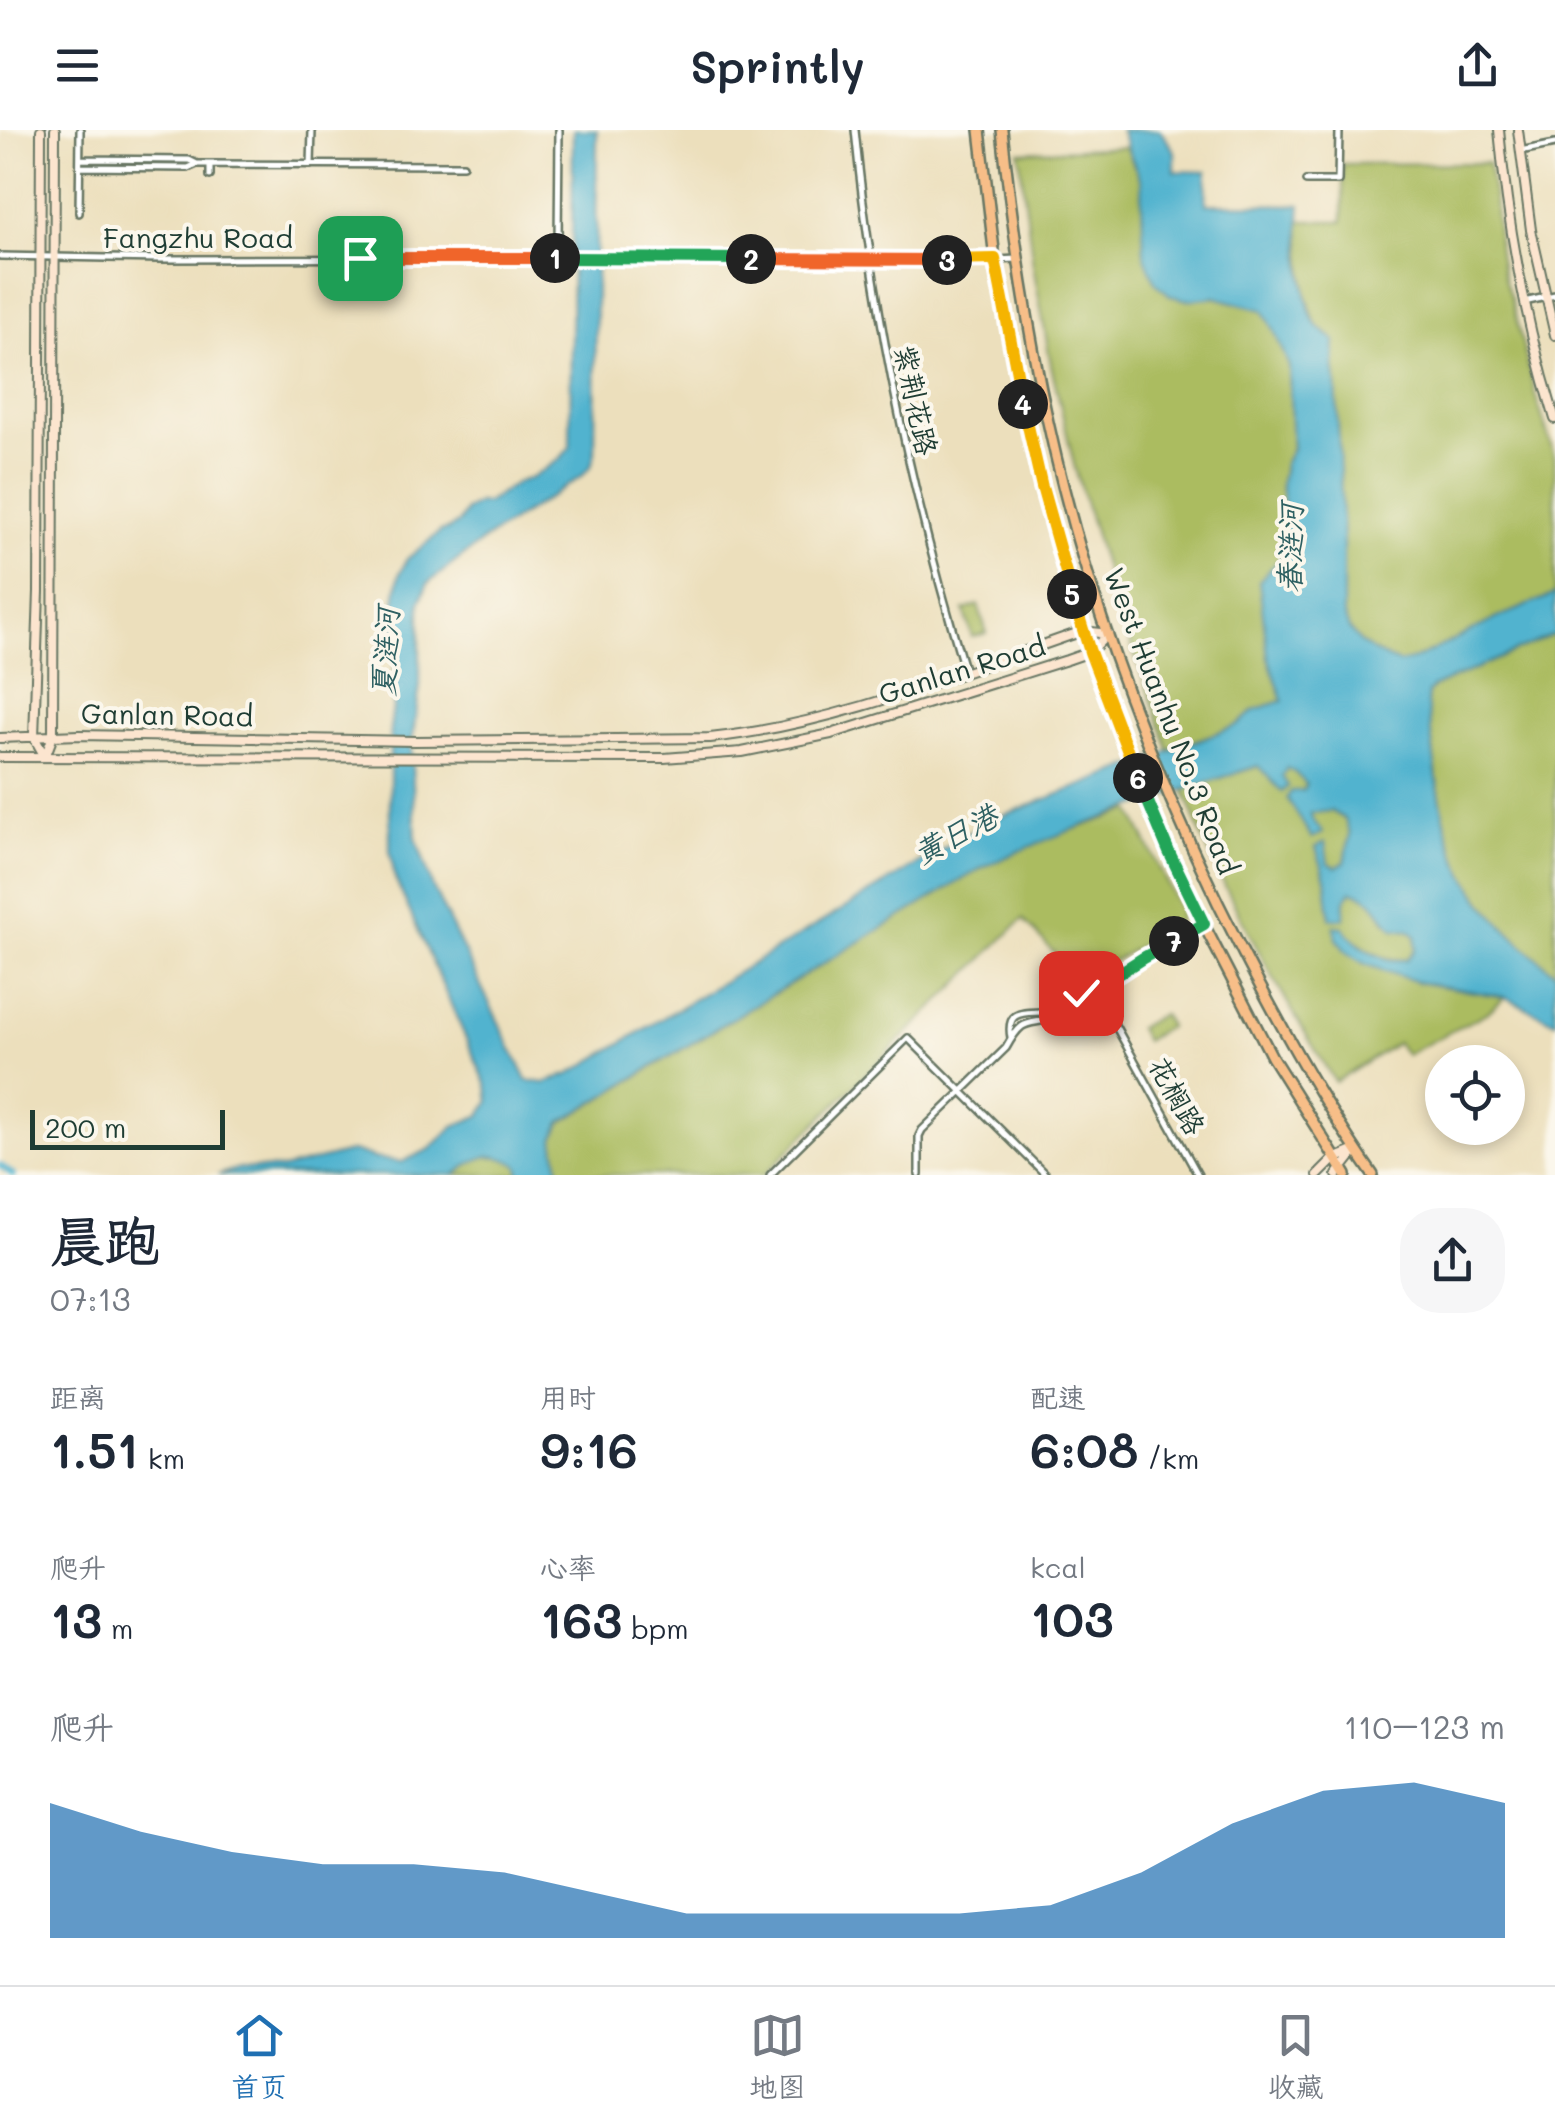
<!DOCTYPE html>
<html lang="zh">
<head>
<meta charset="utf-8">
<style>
  :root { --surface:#fff; --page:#f6f6f7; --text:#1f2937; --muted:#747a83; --line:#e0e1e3; --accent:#1f6fb2 }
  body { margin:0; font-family:Mali,"LXGW WenKai TC",sans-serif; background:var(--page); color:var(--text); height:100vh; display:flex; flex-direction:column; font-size:38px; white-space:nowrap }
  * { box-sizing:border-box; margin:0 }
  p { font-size:32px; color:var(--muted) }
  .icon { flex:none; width:55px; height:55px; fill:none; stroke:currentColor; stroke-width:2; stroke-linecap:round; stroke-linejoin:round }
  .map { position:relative; height:1045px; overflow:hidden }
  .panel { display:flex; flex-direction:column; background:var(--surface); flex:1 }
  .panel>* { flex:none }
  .buttons { position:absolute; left:1425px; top:915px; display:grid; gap:20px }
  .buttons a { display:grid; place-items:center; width:100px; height:100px; border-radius:50%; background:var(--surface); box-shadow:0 5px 15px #0003; font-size:50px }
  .scale { position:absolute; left:30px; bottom:25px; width:195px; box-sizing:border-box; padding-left:10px; border:5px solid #1f3d34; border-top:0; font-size:28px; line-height:35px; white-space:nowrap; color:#1f3d34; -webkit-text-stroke:8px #fbf7ec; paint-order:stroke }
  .pin { position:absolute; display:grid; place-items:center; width:85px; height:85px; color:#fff; margin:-42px; border-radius:20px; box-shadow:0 5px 15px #0006 }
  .km { position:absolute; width:50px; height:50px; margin:-25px; border-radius:50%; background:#222; color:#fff; font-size:28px; line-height:50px; text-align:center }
  .round { display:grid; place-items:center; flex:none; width:105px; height:105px; border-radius:40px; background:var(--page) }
  .head { display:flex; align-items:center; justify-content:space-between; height:170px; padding:0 50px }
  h1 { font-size:55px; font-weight:600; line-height:75px }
  .figures { display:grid; grid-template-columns:repeat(3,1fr); gap:15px; height:170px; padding:10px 50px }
  .figures div { display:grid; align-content:center }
  .figures b { font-size:50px; font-weight:600 }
  .figures small { font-size:28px; font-weight:400 }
  .figures p { font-size:28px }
  .chart { height:280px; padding:20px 50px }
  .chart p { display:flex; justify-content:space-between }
  .chart svg { width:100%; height:180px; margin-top:10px; fill:var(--accent); opacity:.7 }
  header { display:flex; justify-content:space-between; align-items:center; height:130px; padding:0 50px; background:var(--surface); font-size:45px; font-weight:600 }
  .tab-bar { display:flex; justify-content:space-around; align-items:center; height:140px; border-top:2px solid var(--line); background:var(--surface); font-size:28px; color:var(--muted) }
  .tab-bar a { display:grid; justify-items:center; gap:5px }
  .tab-bar .current { color:var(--accent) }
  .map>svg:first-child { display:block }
  .green { fill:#abbc60; stroke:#657c4a; stroke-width:2.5 }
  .water { fill:#51b3cf; stroke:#387882; stroke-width:2.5 }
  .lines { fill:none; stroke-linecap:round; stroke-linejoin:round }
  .canal { stroke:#51b3cf; stroke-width:6 }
  .street-casing { stroke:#677664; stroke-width:10 }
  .secondary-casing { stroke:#677664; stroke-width:12 }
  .primary-casing { stroke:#677664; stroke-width:14 }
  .street { stroke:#fff; stroke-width:5 }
  .secondary { stroke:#fce5cf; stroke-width:8 }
  .primary { stroke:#f7be88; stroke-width:9 }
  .split-1-casing { stroke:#fff; stroke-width:20 }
  .split-2-casing { stroke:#fff; stroke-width:20 }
  .split-3-casing { stroke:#fff; stroke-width:20 }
  .split-4-casing { stroke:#fff; stroke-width:20 }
  .split-5-casing { stroke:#fff; stroke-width:20 }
  .split-6-casing { stroke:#fff; stroke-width:20 }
  .split-7-casing { stroke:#fff; stroke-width:20 }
  .split-8-casing { stroke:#fff; stroke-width:20 }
  .split-1 { stroke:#f0652b; stroke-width:12 }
  .split-2 { stroke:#22a559; stroke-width:12 }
  .split-3 { stroke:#f0652b; stroke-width:12 }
  .split-4 { stroke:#f5b400; stroke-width:12 }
  .split-5 { stroke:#f5b400; stroke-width:12 }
  .split-6 { stroke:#f5b400; stroke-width:12 }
  .split-7 { stroke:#22a559; stroke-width:12 }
  .split-8 { stroke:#22a559; stroke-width:12 }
  .labels { text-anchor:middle; stroke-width:8; stroke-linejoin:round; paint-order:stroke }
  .street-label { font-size:28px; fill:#1f3d34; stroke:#fbf7ec }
  .water-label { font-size:30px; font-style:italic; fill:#2e6062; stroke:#fbf7ec }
</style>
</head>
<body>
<header><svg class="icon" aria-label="menu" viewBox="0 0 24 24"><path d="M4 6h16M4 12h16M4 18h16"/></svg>Sprintly<svg class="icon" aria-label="share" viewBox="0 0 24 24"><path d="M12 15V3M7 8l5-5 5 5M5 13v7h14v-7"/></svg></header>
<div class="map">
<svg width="1555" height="1045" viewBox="0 0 1555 1045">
  <rect width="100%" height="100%" fill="#fbf7ec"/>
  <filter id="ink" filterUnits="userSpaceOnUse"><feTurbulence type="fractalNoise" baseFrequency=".01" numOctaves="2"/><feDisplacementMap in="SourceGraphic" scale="20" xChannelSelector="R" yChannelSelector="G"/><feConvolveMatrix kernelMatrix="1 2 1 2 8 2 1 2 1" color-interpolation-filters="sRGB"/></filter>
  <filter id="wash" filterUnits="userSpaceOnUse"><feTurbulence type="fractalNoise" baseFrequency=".0048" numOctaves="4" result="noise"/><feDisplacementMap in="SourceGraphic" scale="40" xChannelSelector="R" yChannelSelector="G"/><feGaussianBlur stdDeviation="2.25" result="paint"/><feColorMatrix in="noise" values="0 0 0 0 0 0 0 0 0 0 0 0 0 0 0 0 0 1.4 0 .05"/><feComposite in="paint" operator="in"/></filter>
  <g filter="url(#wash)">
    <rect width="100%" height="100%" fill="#ecdfbc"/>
    <path class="green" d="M1126,17L1141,51L1144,98L1188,170L1215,167L1263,180L1274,198L1289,236L1290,261L1292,319L1284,334L1281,353L1286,393L1268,527L1283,570L1253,581L1238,595L1169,620L1112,462L1074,335L1051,235L1033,135L1019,22Z
      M1488,33C1491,51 1495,70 1496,89C1498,115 1500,143 1511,168L1535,264L1555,328V464L1500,487L1415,529L1399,533L1376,523L1361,513L1349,499L1343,483V412L1336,250L1334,236L1335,210L1316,195L1306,163L1299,91H1343V34Z
      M978,475L987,503L972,507L964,480Z
      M1555,504V843C1514,810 1471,769 1453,718C1437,672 1434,622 1427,573L1428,563L1433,557Z
      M1259,636L1281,646L1287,638L1297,644L1306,654L1303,661L1312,689L1310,683L1331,681L1345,689L1350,704L1345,732L1336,738L1328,733L1316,717L1326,748L1330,788L1345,770L1350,761L1364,764L1377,775L1386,792L1410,801L1416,806L1415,820L1406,830C1378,830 1367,820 1346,803L1337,809L1417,852L1505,867L1488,882L1406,925L1397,913L1335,952C1288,876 1243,798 1206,716C1198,698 1191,678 1184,659Z
      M1131,680L1180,780V787L1176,794L1080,851L1023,789L764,1045H560L554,1009L561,993L978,740L1039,711Z
      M1162,884L1169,896L1145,911L1138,898Z
      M503,1026L519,1036L520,1045H454L480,1027Z"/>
    <path class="water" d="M573,0H597L595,323L591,336L582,346L484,410L428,453L420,472V556L411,618L416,708L433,758L527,950L545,953L570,944L989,691L1238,595L1253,581L1283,570L1268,527L1259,451L1280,429L1286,393L1281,353L1284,334L1292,319L1289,236L1273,198L1263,180L1215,167L1188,170L1171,166L1155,152L1144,124L1141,51L1120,0H1160L1175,22V41L1207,42L1206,74L1301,75C1298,100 1302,175 1316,195C1320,200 1330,206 1335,210L1334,236L1336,250L1343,412V483L1349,499L1361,513L1376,523L1399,533L1415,529L1500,487L1555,464V504L1433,557L1428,563L1427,573C1434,622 1437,672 1453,718C1471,769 1514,810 1555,843V892L1505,867L1417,852L1365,834L1346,822L1337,809L1334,796L1344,797C1351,811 1371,825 1387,829C1388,830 1405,830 1406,830L1415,820L1416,806L1410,801L1394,799C1377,782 1376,766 1351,761L1345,770L1344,789L1330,788L1326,748L1316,717L1325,712L1328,733L1336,737L1345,732L1350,704L1345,689L1331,681L1311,683L1312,689L1323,703L1312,708L1287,668L1291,661H1303L1306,654L1297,644L1287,638L1282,646L1288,656L1282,662L1258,636C1163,666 1068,697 978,740L561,992L554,1009L560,1045H520L519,1036C489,1018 480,1027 454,1045H218L239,1038L283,1039L353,1021L374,1028L402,1032L430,1019L454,996L481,985L489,972L487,956L395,748L390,722V598L395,564V471L399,445L407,429L441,401L449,399L459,392L466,380L479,373H487L518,352L531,348L560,329L570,317Z"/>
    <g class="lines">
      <path class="canal" d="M0,1035L13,1045"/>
    </g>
  </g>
  <g filter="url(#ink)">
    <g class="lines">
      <g class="street-casing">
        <path id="street" d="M855,0C873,186 911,363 965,542
          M1520,21L1555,14
          M80,29L189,30L197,34
          M311,35L312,0
          M80,37L188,38L197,34H210L463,35
          M210,46V34
          M1306,51H1338L1339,0
          M79,83L80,0
          M558,113L559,0
          M0,126L160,129L603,128L975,131L1017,129
          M1524,172L1555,165
          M1011,908C1004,871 1037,888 1056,879C1069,873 1078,864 1092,860
          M770,1045L908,908L1046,1045
          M919,1045V1006L922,1000L1006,918C1025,884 1028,897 1057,887C1073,882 1086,872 1095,859
          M1198,1045L1095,859L1143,828L1204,795"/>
      </g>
      <g class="secondary-casing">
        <path id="secondary" d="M41,0L39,461L34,607L45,627
          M1499,0C1508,98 1526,195 1555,289
          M1518,0L1531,100L1555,205
          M0,608L79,605L415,611L710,608C839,594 960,543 1083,501L1108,504
          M0,627L664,628L742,622L831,604L1067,530L1090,522L1108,504
          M45,627L53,606L55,0
          M1318,1045L1334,1029L1356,1020
          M1337,1045L1356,1021"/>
      </g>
      <g class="primary-casing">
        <path id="primary" d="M980,0L995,129L1026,292L1042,357L1090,522L1149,676L1204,795L1272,927L1346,1045
          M1002,0C1019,165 1049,331 1102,489C1140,603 1188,716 1243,823C1282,899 1324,975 1373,1045"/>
      </g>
      <use href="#street" class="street"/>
      <use href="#secondary" class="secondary"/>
      <use href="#primary" class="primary"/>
    </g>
  </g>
  <g class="lines" filter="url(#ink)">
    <g class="split-1-casing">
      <path id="split-1" d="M360,128H555"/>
    </g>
    <g class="split-2-casing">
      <path id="split-2" d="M555,128L751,129"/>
    </g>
    <g class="split-3-casing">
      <path id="split-3" d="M751,129L947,130"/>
    </g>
    <g class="split-4-casing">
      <path id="split-4" d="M947,130L995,129L1023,274"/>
    </g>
    <g class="split-5-casing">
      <path id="split-5" d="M1023,274L1042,357L1072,464"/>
    </g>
    <g class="split-6-casing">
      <path id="split-6" d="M1072,464L1090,522L1138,648"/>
    </g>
    <g class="split-7-casing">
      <path id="split-7" d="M1138,648L1169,722L1204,794L1174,811"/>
    </g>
    <g class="split-8-casing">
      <path id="split-8" d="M1081,863L1095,859L1143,828L1174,811"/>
    </g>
    <use href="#split-1" class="split-1"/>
    <use href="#split-2" class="split-2"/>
    <use href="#split-3" class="split-3"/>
    <use href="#split-4" class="split-4"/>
    <use href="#split-5" class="split-5"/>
    <use href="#split-6" class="split-6"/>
    <use href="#split-7" class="split-7"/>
    <use href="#split-8" class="split-8"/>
  </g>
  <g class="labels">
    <g class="street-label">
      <text x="198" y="118">Fangzhu Road</text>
      <text transform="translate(916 270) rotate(78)" y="10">紫荆花路</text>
      <text transform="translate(962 540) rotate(-17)" y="10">Ganlan Road</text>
      <text transform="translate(167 585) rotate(1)" y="10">Ganlan Road</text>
      <text transform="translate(1171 591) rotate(69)" y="10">West Huanhu No.3 Road</text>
      <text transform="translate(1177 966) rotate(61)" y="10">花榈路</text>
    </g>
    <g class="water-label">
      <text transform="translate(1291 418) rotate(-89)" y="10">春涟河</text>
      <text transform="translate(386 522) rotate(-87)" y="10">夏涟河</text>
      <text transform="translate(956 705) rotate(-28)" y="10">黄日港</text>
    </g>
  </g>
</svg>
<div class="buttons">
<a><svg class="icon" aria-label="locate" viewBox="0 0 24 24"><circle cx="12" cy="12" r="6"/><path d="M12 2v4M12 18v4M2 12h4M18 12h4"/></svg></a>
</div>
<div class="scale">200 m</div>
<div class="pin" style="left:360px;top:128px;background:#1e9e55"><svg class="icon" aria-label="arrive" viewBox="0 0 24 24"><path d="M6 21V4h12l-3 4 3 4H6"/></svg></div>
<div class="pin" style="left:1081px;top:863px;background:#d93025"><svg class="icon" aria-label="check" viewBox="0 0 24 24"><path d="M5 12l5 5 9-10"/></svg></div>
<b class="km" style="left:555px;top:128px">1</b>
<b class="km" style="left:751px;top:129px">2</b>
<b class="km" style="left:947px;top:130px">3</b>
<b class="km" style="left:1023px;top:274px">4</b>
<b class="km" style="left:1072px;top:464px">5</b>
<b class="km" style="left:1138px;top:648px">6</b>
<b class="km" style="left:1174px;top:811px">7</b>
</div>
<section class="panel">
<div class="head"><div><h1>晨跑</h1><p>07:13</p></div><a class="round"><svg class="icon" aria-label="share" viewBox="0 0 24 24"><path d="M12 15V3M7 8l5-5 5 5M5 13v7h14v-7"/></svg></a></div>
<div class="figures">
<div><p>距离</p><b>1.51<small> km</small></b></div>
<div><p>用时</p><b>9:16</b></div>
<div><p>配速</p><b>6:08<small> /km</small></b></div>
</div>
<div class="figures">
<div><p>爬升</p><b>13<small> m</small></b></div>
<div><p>心率</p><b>163<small> bpm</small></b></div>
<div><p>kcal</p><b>103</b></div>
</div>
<div class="chart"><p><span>爬升</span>110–123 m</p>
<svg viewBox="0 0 160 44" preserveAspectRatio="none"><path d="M0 44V11L10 18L20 23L30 26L40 26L50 28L60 33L70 38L80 38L90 38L100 38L110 36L120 28L130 16L140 8L150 6L160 11V44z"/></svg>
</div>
</section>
<nav class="tab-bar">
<a class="current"><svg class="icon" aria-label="home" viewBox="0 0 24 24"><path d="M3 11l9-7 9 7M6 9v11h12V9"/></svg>首页</a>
<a><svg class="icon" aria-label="map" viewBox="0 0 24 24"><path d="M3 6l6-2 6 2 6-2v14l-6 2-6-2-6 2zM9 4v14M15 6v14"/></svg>地图</a>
<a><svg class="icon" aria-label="saved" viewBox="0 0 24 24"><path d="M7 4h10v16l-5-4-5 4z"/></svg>收藏</a>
</nav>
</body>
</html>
